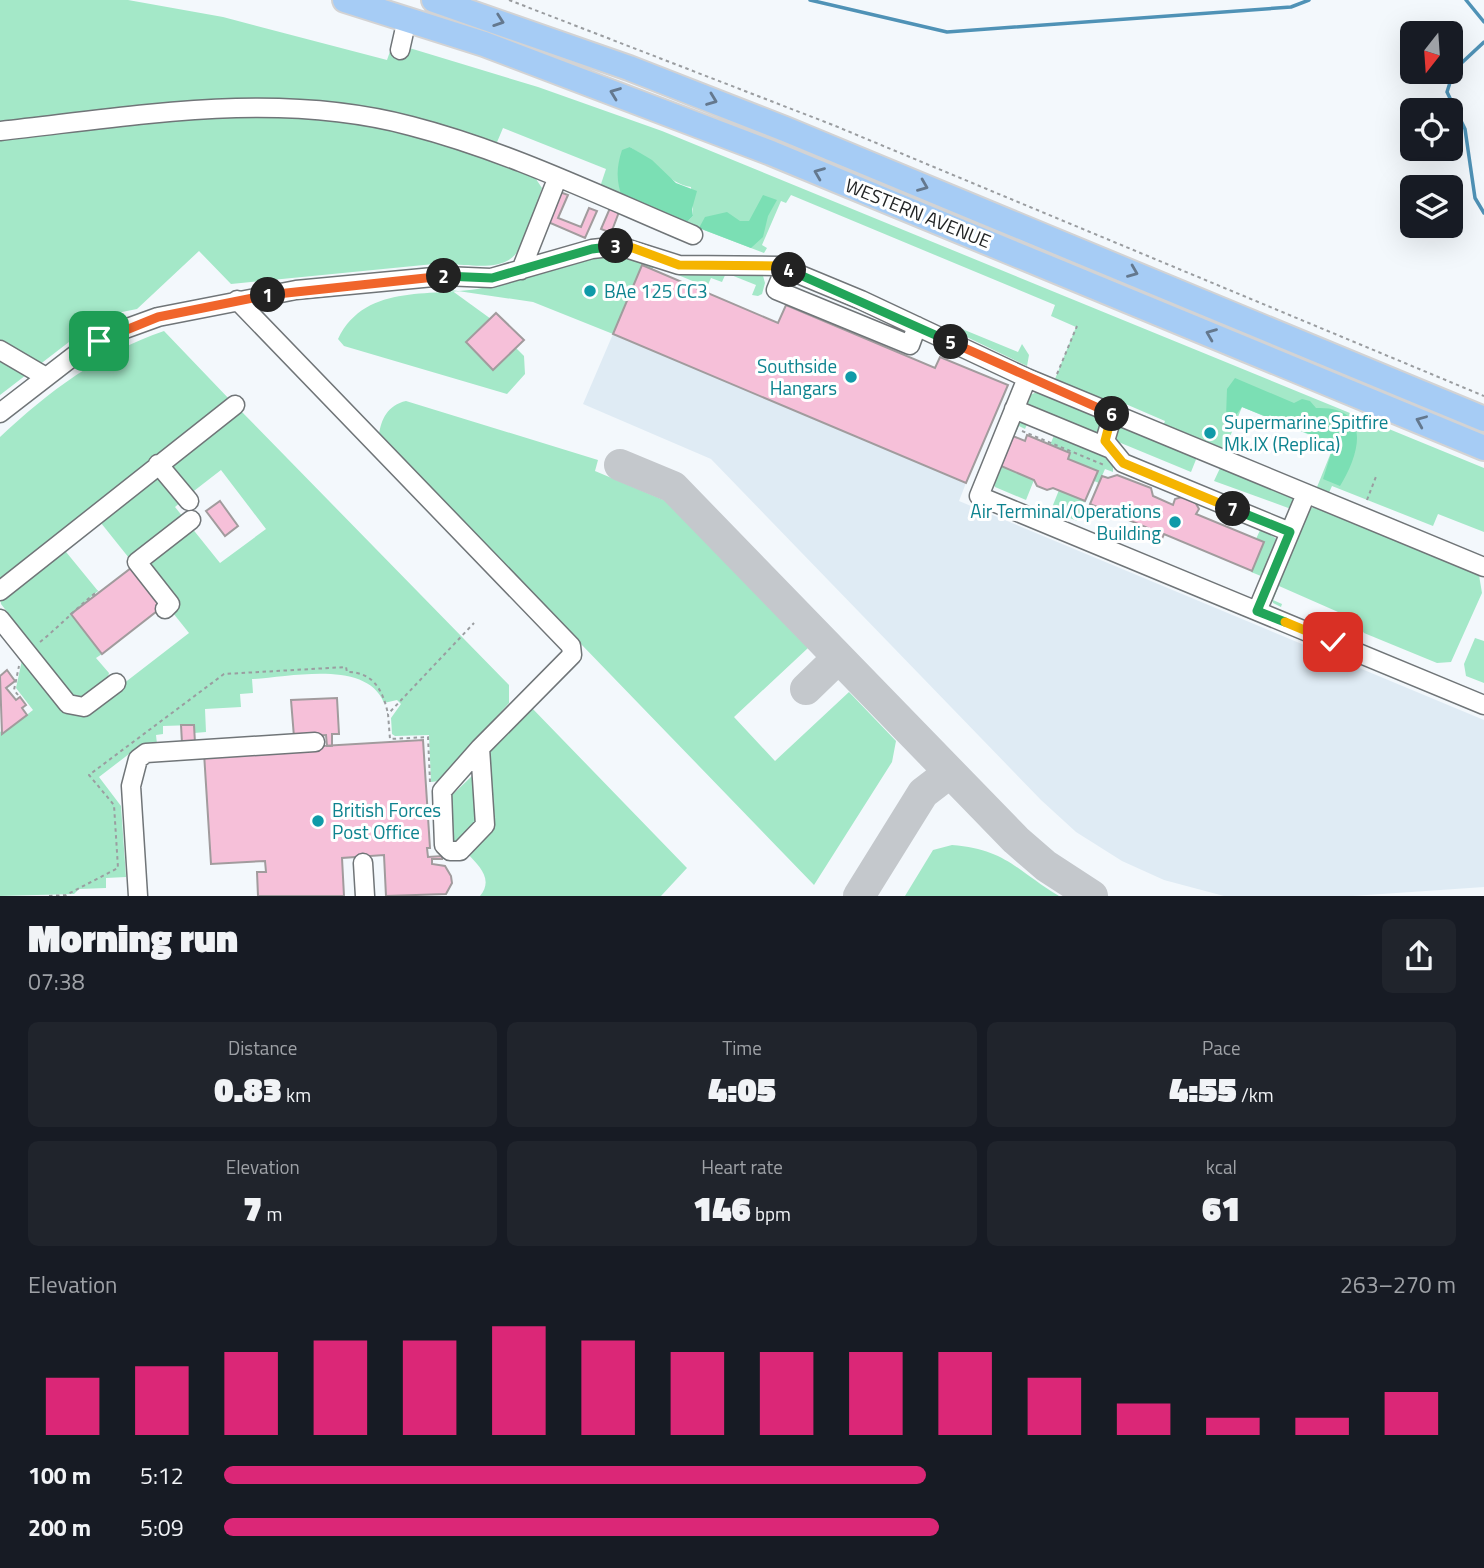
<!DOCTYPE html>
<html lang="en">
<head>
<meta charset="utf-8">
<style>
  :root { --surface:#171b24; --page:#20242c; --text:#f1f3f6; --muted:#9ea1a6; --accent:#db2777 }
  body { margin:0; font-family:"Titillium Web",sans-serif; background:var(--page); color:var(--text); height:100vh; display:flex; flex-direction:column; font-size:26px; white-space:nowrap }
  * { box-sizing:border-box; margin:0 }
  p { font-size:23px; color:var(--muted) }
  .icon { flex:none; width:38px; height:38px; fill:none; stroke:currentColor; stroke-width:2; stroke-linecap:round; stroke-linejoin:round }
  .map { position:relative; height:896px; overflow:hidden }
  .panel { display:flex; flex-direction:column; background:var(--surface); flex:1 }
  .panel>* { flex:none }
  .needle { width:46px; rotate:197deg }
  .controls { position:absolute; left:1400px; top:21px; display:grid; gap:14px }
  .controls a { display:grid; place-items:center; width:63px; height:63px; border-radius:10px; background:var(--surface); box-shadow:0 7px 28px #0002; font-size:35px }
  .pin { position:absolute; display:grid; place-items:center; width:60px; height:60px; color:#fff; margin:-30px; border-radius:14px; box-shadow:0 4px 10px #0006 }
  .km { position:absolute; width:35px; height:35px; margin:-18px; border-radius:50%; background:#222; color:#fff; font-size:19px; line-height:35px; text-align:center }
  .round { display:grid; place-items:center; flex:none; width:74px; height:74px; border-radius:10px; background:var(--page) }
  .summary { display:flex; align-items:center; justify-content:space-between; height:119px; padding:0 28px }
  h1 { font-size:38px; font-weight:800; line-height:52px }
  .stats { display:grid; grid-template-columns:repeat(3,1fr); gap:10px; height:119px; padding:7px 28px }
  .stats div { display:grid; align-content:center; border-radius:10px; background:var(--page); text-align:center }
  .stats b { font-size:35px; font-weight:800 }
  .stats small { font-size:19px; font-weight:400 }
  .stats p { font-size:19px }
  .chart { height:196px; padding:14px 28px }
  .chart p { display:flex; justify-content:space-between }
  .chart svg { width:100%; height:126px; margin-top:7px; stroke:var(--accent); stroke-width:6 }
  ul { padding:0 28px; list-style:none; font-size:23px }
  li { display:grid; grid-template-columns:112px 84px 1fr; align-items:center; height:52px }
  li i { height:18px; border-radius:9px; background:var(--accent) }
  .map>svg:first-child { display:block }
  .built { fill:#dfebf4 }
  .green { fill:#a4e8c8 }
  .forest { fill:#7bdfb4 }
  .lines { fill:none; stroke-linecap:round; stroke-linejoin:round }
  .stream { stroke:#4f92b6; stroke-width:3.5 }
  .taxiway { stroke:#c4c8cc; stroke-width:32 }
  .building { fill:#f6c0d9; stroke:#a19b9d; stroke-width:2 }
  .minor-casing { stroke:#707578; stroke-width:21 }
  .highway-casing { stroke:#d3d3d4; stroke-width:28 }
  .path { stroke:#9a9da0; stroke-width:2; stroke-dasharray:3.5 3.5; stroke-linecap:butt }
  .minor { stroke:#fff; stroke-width:18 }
  .highway { stroke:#a6ccf5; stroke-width:24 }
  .oneway { stroke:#64788e }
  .split-1-casing { stroke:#fff; stroke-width:14 }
  .split-2-casing { stroke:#fff; stroke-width:14 }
  .split-3-casing { stroke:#fff; stroke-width:14 }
  .split-4-casing { stroke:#fff; stroke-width:14 }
  .split-5-casing { stroke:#fff; stroke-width:14 }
  .split-6-casing { stroke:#fff; stroke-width:14 }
  .split-7-casing { stroke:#fff; stroke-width:14 }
  .split-8-casing { stroke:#fff; stroke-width:14 }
  .split-9-casing { stroke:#fff; stroke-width:14 }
  .split-1 { stroke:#f0652b; stroke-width:9 }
  .split-2 { stroke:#f0652b; stroke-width:9 }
  .split-3 { stroke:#22a559; stroke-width:9 }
  .split-4 { stroke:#f5b400; stroke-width:9 }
  .split-5 { stroke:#22a559; stroke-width:9 }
  .split-6 { stroke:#f0652b; stroke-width:9 }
  .split-7 { stroke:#f5b400; stroke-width:9 }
  .split-8 { stroke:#22a559; stroke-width:9 }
  .split-9 { stroke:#f5b400; stroke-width:9 }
  .culture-dot { fill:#0f9aa8; stroke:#fff; stroke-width:2.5 }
  .labels { text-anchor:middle; stroke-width:6; stroke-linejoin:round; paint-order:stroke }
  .street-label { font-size:19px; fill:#232526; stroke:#fff }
  .culture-label { font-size:19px; fill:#0d838f; stroke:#fff; text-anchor:start }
</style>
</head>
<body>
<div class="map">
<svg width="1484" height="896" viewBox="0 0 1484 896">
  <rect width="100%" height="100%" fill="#f3f8fc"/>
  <path class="built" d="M613,334L966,483L959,501L1484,720V887L1353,896H1224L1164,880L1122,861L1076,832L1041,800L711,459L583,404Z"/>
  <path class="green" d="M0,0H128L223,17L387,60L393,43L538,87L662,131L1484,468V532L1438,514L1433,526L1332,486L1327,497L1315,492L1334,445L1242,407L1223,454L1162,429L1165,421L1121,402L1117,411L1088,399L1089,394L1055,379L1076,327L1051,316L1055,305L791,195L786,203L781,201L762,245L767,248L764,253L696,227L687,222L693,216L691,187C669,184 650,159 630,147L623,200L600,187L606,169L503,128L495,147L360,109L259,99L0,122Z
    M258,114L337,120L400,130L534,176L542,188C517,258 526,273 444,263L231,284L199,251L137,309L122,312L69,342L0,395V138L206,116Z
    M600,253L762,272L765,283L762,294L758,296L752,295L756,285L726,273L722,282L711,278L707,287L654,265L652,270L642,265L613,334L533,302L451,290L491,319L466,342L492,369L516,348L524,356L525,374L507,394L344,346L338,339C367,280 435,299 487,287C525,278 563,265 600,253Z
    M950,324L1018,352L1022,344L1029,355L1027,366L948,328Z
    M164,331L231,401L0,583V437C49,391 100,353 164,331Z
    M1039,391L1097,415L1101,421L1098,431L1095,433L1027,405L1028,396Z
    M406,401L598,460L595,471L666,501L808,648L734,717L775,761L849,692L896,741L892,762L814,885L379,435C381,419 388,405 406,401Z
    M240,410L509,685V703L439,781L431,782L429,735L395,736L392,734L391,718L401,704L397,700L384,703C367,659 290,677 252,679L253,693L240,694L241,707L205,709L206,732L194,733V725L163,726V734L156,735L157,744H142L99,777L121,806L126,877L106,878V888L79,889L74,894L0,896V731L2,734L33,710L16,688L22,660L88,711L189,633L97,518L149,476L166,482L182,501L175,507L220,563L266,529L221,470L190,494L172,468L175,457Z
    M1019,418L1028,422L1025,429L1019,426L1001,466L1034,480L1026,500L995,487L993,483Z
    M1121,425L1197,457L1191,472L1116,441L1113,438L1118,426Z
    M1055,433C1069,438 1077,446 1090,451L1096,449L1113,459V472L1105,469L1099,483L1094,481L1097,471L1068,459L1050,445Z
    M1221,466L1294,497L1291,509L1214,481Z
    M1059,490L1085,501L1077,521L1051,510Z
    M1314,507L1479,575L1482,593L1451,662L1437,663L1364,633L1354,619L1279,586L1273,600L1282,604L1281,607L1273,603L1271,596L1309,509Z
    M1261,528L1278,540L1266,578L1251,572L1264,543L1256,539Z
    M62,547L98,591L71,614L102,654L96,658L109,673L107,681L81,701L74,698L1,604L0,598Z
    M1475,638L1484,641V683L1466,676L1464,664Z
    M529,705L687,868L661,896H480C494,879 479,866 467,853L491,823L486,752Z
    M473,775L476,776L479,822L459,845H452L448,799Z
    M952,845C1006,849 1017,871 1059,896H905L933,850Z"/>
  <path class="forest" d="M630,147L652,160L676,183L697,191L692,209L693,216L687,222L623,200C616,182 616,168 622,150Z
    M763,195L777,200L768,216L763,237L751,248L699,228L705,217L727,212L740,221H749Z
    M1235,378L1294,403L1302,399L1310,401L1316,408C1373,406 1360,454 1340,486L1323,479L1334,444L1242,407L1233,419L1226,417L1227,389Z"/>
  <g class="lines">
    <path class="stream" d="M810,0L947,32L1291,7L1309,0
      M1466,0L1484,22
      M1484,42L1454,70L1447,92L1465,129L1475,198L1484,213"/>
    <path class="taxiway" d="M620,465L673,487L1016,840L1046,866L1092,896
      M806,689L838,658
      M859,896L923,793L949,773"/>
  </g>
  <path class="building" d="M560,192L568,195L558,218L581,227L589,208L597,211L585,238L548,222Z
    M610,208L619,212L611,233L601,229Z
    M642,265L778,323L786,305L935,368L940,357L1008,385L966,483L613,334Z
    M496,313L524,340L493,370L466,342Z
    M1027,435L1070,453L1068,459L1098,471L1085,501L1053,488L1047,490L1037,486L1034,480L1001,466L1013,436L1025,441Z
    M1117,475L1151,488L1153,496L1173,505L1175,499L1185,496L1194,500L1199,509L1196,514L1264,542L1252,571L1164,534L1161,541L1155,544L1149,541L1146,535L1148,528L1090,504L1102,476L1108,478Z
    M220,501L238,526L225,536L206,511Z
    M135,565L166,604L102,654L71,614Z
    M7,670L15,681L6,688L16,700L20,697L26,705L22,708L27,715L2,734L0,676Z
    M337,698L339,734H332V746H327L326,735L294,737L291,700Z
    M181,725H194L195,743H182Z
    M423,740L430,848H427L428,857L442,856V859H432V864L445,866L451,876L452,883L446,894L386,896L384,855L342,858L344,896H258L257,872H266L265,861L211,864L204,753Z"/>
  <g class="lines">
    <g class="minor-casing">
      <path id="minor" d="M400,50L407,19
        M0,131C136,116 276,90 411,126C508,151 600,196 693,235
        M785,268L776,290L910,345L917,326
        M521,270L557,179
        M237,300L571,646L572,655L480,748L485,825L460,851H450L444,845L442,791L480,748
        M0,350L46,377
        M1027,378L979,496L1484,705
        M1014,409L1111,449
        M0,413L75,355L122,330L158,317L296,290L444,276L491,278L592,249L619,246L679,265L779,266L861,300L1027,378L1484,567
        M1113,414L1105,441L1123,463L1290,532
        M158,464L189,501
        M0,591L235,405
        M165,609L170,604L137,562L191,520
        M1257,611L1306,494
        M0,619L68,704L84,707L116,683
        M363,863L365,896
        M138,896L131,786L138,759L146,753L315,742"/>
    </g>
    <g class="highway-casing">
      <path id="highway" d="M345,0L484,44L771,153L1484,448
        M434,0L629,68L785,129L1484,419"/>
    </g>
    <path class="path" d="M509,0L833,125L1484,396
      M1057,374L1077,326
      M1022,431L1104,465
      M1367,500L1377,474
      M40,642C61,625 76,608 98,591
      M18,695L14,690L19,666
      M430,782L428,737L390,739L388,714L474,623
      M49,896L66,895L118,868L114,805L89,775L224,674L346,667L347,672C374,672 383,691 388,714"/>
    <use href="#minor" class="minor"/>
    <use href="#highway" class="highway"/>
  </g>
  <defs><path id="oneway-chevron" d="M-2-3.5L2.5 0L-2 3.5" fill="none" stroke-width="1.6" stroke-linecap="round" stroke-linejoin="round" transform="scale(1.75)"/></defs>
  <g class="oneway">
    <use href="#oneway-chevron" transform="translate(499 21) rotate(19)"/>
    <use href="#oneway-chevron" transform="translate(615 93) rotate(-159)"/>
    <use href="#oneway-chevron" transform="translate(712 100) rotate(21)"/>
    <use href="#oneway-chevron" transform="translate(819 173) rotate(-158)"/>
    <use href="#oneway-chevron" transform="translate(923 186) rotate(22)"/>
    <use href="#oneway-chevron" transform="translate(1133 272) rotate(22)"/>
    <use href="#oneway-chevron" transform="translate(1211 334) rotate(-158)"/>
    <use href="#oneway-chevron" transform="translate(1421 421) rotate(-157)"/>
  </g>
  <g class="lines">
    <g class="split-1-casing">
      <path id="split-1" d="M99,341L158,317L268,295"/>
    </g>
    <g class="split-2-casing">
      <path id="split-2" d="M268,295L444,276"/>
    </g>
    <g class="split-3-casing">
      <path id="split-3" d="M444,276L492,278L592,249L616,246"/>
    </g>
    <g class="split-4-casing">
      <path id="split-4" d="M616,246L633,248L679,265L779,266L789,270"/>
    </g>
    <g class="split-5-casing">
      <path id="split-5" d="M789,270L951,342"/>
    </g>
    <g class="split-6-casing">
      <path id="split-6" d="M951,342L1112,414"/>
    </g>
    <g class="split-7-casing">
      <path id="split-7" d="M1112,414L1105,441L1123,463L1233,509"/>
    </g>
    <g class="split-8-casing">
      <path id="split-8" d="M1233,509L1290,532L1257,611L1285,622"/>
    </g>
    <g class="split-9-casing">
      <path id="split-9" d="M1285,622L1333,642"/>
    </g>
    <use href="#split-1" class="split-1"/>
    <use href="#split-2" class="split-2"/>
    <use href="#split-3" class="split-3"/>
    <use href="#split-4" class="split-4"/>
    <use href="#split-5" class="split-5"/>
    <use href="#split-6" class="split-6"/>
    <use href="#split-7" class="split-7"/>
    <use href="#split-8" class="split-8"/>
    <use href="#split-9" class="split-9"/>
  </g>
  <g class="culture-dot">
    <circle cx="590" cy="291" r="7"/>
    <circle cx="851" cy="377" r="7"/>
    <circle cx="1210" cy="433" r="7"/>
    <circle cx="1175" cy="522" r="7"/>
    <circle cx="318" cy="821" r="7"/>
  </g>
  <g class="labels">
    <g class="street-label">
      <text transform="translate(918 213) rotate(22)" y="7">WESTERN AVENUE</text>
    </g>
    <g class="culture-label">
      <text x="604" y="298">BAe 125 CC3</text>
      <text x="837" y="373" text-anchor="end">Southside<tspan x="837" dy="22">Hangars</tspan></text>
      <text x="1224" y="429">Supermarine Spitfire<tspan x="1224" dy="22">Mk.IX (Replica)</tspan></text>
      <text x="1161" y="518" text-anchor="end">Air Terminal/Operations<tspan x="1161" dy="22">Building</tspan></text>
      <text x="332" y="817">British Forces<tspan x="332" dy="22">Post Office</tspan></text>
    </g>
  </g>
</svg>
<div class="controls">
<a><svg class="needle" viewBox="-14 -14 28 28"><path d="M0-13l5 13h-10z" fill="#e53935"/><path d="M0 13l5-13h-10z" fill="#9ea1a6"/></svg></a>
<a><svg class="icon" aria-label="locate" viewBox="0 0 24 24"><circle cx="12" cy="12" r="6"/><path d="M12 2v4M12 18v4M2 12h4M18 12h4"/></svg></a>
<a><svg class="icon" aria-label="layers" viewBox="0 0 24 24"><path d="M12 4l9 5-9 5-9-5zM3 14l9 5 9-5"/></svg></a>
</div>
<div class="pin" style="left:99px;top:341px;background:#1e9e55"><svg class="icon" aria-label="arrive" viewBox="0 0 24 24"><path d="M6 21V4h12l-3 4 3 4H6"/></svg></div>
<div class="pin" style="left:1333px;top:642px;background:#d93025"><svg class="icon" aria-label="check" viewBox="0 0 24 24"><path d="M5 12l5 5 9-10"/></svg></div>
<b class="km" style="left:268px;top:295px">1</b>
<b class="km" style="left:444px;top:276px">2</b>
<b class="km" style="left:616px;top:246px">3</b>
<b class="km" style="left:789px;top:270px">4</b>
<b class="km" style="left:951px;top:342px">5</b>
<b class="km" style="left:1112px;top:414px">6</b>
<b class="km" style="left:1233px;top:509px">7</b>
</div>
<section class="panel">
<div class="summary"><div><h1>Morning run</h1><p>07:38</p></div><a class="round"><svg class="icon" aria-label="share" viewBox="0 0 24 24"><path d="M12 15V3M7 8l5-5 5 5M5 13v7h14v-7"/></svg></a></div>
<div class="stats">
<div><p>Distance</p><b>0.83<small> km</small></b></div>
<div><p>Time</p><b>4:05</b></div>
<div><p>Pace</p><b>4:55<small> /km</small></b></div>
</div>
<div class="stats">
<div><p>Elevation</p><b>7<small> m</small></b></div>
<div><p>Heart rate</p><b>146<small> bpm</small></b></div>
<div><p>kcal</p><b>61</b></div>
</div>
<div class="chart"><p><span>Elevation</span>263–270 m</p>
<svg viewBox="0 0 160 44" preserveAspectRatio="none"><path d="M5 44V24M15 44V20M25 44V15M35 44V11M45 44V11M55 44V6M65 44V11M75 44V15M85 44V15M95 44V15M105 44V15M115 44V24M125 44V33M135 44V38M145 44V38M155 44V29"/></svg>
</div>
<ul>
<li><b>100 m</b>5:12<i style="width:57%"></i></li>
<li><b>200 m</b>5:09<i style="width:58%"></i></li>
</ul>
</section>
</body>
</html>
